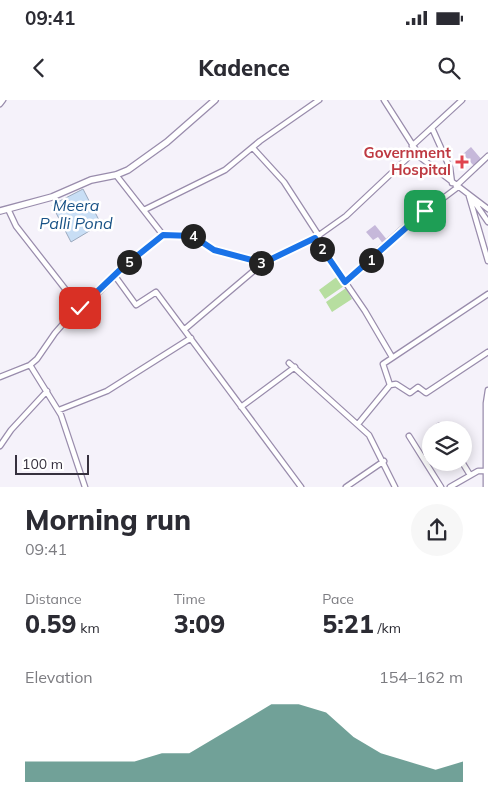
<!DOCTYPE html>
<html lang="en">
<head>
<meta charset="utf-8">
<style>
  :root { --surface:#fff; --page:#f7f7f7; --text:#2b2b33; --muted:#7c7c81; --accent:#367a6d }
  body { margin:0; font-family:Mulish,sans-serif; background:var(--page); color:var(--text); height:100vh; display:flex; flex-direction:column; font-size:19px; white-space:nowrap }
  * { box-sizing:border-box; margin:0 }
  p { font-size:16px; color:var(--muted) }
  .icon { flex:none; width:28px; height:28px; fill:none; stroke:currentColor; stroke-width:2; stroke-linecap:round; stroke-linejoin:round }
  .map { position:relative; height:387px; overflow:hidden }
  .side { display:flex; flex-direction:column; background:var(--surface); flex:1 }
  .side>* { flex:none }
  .buttons { position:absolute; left:422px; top:321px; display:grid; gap:10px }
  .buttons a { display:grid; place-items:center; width:50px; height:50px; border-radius:50%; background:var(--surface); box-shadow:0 2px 12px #0003; font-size:25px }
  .scale { position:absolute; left:15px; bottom:12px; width:74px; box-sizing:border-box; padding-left:5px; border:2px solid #36313e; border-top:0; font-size:14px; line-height:18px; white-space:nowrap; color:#36313e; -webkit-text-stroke:4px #fff; paint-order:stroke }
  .pin { position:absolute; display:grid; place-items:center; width:42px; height:42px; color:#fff; margin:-21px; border-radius:10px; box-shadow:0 2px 8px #0006 }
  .km { position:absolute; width:25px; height:25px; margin:-12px; border-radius:50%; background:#222; color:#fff; font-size:14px; line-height:25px; text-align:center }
  .round { display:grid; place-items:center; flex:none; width:52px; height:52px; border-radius:26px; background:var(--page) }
  .summary { display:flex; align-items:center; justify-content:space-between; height:85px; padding:0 25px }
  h1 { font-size:28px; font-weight:800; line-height:38px }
  .stats { display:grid; grid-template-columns:repeat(3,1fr); gap:8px; height:85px; padding:5px 25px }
  .stats div { display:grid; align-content:center }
  .stats b { font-size:25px; font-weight:800 }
  .stats small { font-size:14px; font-weight:400 }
  .stats p { font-size:14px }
  .chart { height:140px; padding:10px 25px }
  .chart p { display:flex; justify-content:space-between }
  .chart svg { width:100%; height:90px; margin-top:5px; fill:var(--accent); opacity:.7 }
  .status { display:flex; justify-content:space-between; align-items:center; height:35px; padding:0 25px; background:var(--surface); direction:ltr }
  .status svg { height:14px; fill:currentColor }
  header { display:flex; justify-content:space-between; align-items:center; height:65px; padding:0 25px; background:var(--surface); font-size:22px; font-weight:800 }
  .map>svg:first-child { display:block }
  .green { fill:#b7dea0 }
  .water { fill:#c8def5; stroke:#9caabe }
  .building { fill:#c6b8da }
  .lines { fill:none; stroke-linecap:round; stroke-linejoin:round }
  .minor-casing { stroke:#998cac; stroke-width:7 }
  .tertiary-casing { stroke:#998cac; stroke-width:8 }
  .minor { stroke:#fff; stroke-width:4.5 }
  .tertiary { stroke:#fff; stroke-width:5.5 }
  .route-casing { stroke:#fff; stroke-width:10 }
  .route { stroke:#1a73e8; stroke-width:6 }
  .health-dot { fill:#e0444e; stroke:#fff; stroke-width:2 }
  .labels { text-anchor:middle; stroke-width:5; stroke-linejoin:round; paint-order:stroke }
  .health-label { font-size:15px; font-weight:bold; fill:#be3a42; stroke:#fff; text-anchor:end }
  .water-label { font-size:16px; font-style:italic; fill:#185286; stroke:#fff }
</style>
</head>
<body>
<div class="status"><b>09:41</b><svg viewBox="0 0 49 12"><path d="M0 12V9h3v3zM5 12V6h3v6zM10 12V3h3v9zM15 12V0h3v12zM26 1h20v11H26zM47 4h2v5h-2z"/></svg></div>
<header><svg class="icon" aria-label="back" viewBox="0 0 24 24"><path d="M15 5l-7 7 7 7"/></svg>Kadence<svg class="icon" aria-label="search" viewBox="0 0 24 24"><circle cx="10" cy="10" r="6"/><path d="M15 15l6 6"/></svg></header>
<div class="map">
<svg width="488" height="387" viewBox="0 0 488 387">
  <rect width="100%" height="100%" fill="#f5f2fa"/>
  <path class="green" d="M338,176L344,186L325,199L319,190Z
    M346,188L352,199L332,212L326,202Z"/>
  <path class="water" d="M83,89L101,124L71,142L52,105Z"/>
  <path class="building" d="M471,47L482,60L475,67L463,54Z
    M375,125L388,141L384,145L378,137L373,140L366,132Z"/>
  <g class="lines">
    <g class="minor-casing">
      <path id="minor" d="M384,0L421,58L488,109
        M0,4L3,0
        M432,28L450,68L452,83
        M412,46L462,0
        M253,48L284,82L319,136
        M116,75L163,135
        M456,86L488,56
        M469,96L488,161
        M473,100L488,122
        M8,109L16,126L80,208
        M144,110L225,70L260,41L319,0
        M315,138L365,211L392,257
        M115,176L136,205L156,192L301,387
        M345,181L401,130L458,87
        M488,194L383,264L390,285L396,284L410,293L418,287L426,293L488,252
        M185,229L263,163L315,138L346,116L415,51
        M289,263L369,335L395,387
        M30,265L61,315L85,387
        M0,277L30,265L37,259L55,233L70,216L99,192L122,168L163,135L193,136L214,150L263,163
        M241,307L295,267
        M59,310L107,291L191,238
        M358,324L390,285
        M439,326L442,330
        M409,336L441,387
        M0,346L11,330L47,291
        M462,362L470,375
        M346,387L384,361
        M450,387L478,371H485
        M486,387V303L488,290"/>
    </g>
    <g class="tertiary-casing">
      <path id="tertiary" d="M0,111L52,97L91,80L116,75L128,70L167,42L215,0"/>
    </g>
    <use href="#minor" class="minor"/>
    <use href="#tertiary" class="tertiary"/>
  </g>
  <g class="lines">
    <g class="route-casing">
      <path id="route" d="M80,208L122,168L163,135L193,136L214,150L263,163L315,138L345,182L425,111"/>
    </g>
    <use href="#route" class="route"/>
  </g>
  <path class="health-dot" d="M459.5 54.5h5v5h5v5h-5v5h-5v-5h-5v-5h5z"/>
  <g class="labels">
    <g class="health-label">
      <text x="451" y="58">Government<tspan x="451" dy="17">Hospital</tspan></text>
    </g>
    <g class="water-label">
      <text x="76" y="111">Meera<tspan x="76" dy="18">Palli Pond</tspan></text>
    </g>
  </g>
</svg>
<div class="buttons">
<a><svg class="icon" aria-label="layers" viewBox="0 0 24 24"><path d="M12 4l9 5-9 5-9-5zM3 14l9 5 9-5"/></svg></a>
</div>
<div class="scale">100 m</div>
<div class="pin" style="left:425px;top:111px;background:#1e9e55"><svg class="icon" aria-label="arrive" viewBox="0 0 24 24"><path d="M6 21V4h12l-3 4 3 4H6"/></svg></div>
<div class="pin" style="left:80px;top:208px;background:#d93025"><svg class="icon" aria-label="check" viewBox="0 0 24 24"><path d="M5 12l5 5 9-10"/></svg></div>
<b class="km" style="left:371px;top:160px">1</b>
<b class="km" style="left:322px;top:149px">2</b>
<b class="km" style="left:261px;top:163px">3</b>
<b class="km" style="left:193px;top:136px">4</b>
<b class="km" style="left:129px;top:162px">5</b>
</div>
<section class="side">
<div class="summary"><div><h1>Morning run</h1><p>09:41</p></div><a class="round"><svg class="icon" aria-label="share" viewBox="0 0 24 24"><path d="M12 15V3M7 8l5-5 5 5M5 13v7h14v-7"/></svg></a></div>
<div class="stats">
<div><p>Distance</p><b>0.59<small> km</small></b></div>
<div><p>Time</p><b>3:09</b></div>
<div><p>Pace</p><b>5:21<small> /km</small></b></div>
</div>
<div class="chart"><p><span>Elevation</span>154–162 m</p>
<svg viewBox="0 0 160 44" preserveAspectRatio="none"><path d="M0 44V34L10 34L20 34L30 34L40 34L50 30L60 30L70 22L80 14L90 6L100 6L110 10L120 22L130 30L140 34L150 38L160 34V44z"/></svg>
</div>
</section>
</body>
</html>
